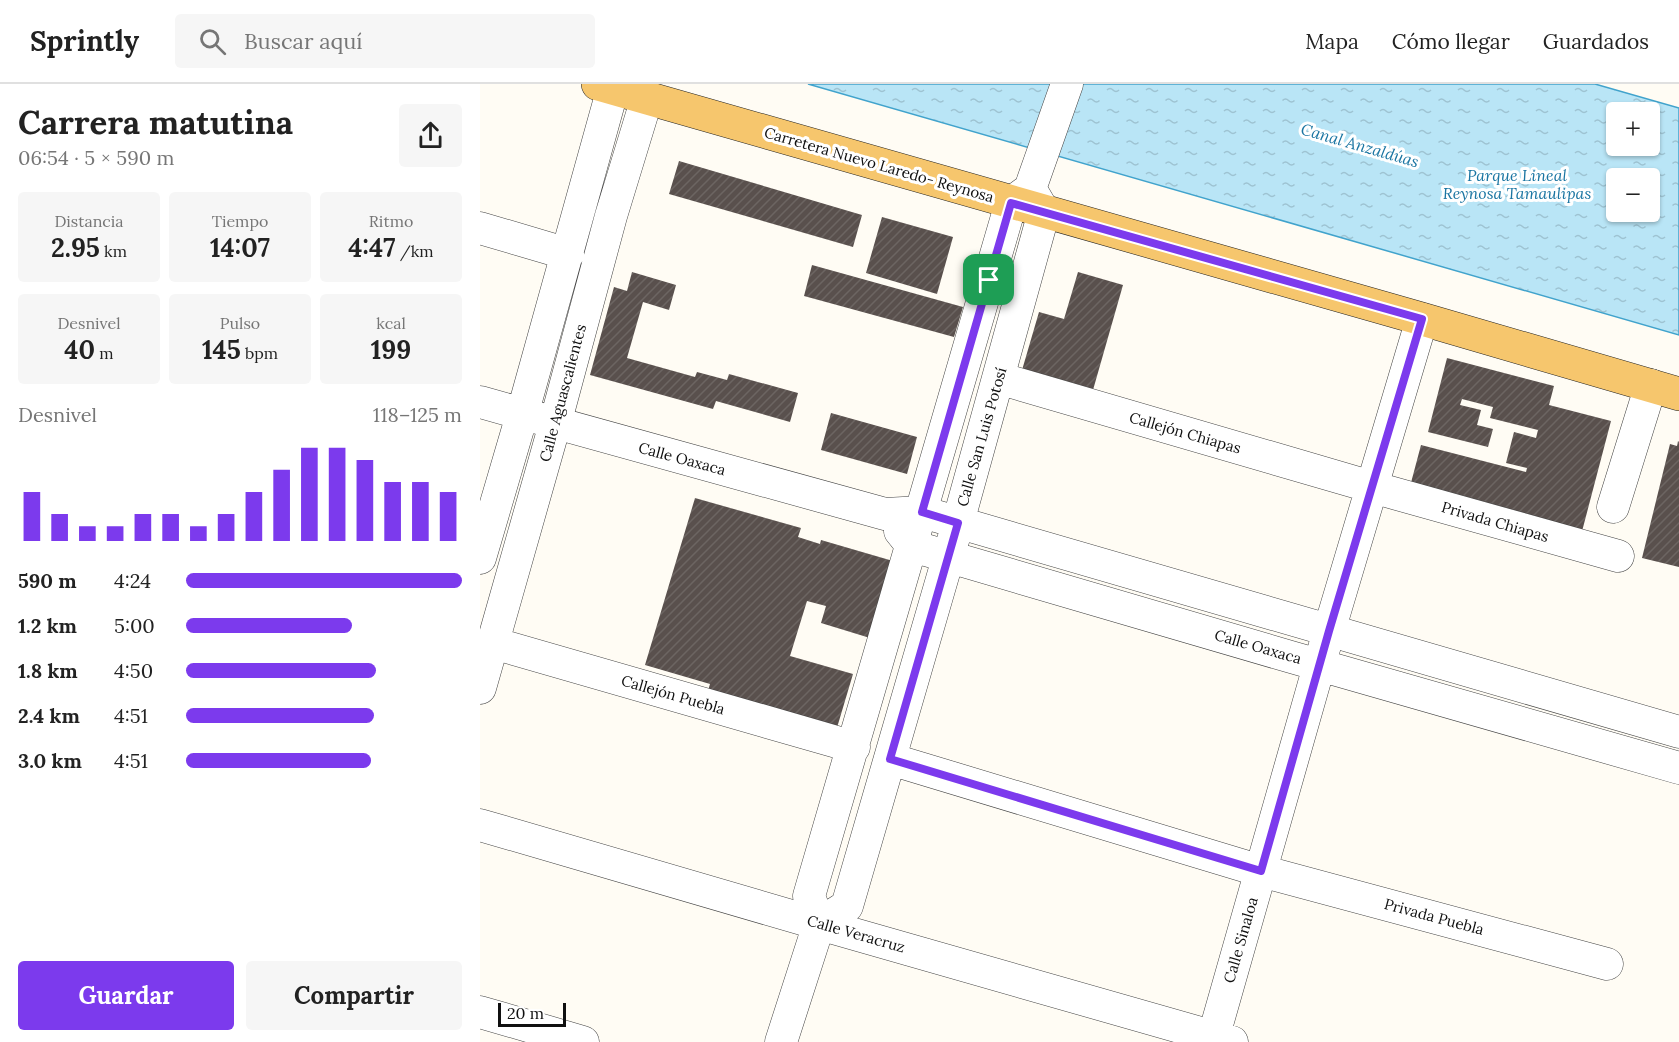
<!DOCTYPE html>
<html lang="es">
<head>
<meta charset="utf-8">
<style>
  :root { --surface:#fff; --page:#f6f6f6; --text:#222; --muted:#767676; --line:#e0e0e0; --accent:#7c3aed }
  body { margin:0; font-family:Lora,serif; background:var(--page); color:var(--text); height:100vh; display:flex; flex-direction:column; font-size:22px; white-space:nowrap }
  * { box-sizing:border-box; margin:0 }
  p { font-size:20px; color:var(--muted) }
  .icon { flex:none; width:33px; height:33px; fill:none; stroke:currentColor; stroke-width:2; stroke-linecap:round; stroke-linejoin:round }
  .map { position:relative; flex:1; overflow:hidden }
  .drawer { display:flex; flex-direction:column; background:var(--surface); width:480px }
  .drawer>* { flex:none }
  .tools { position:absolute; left:1126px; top:18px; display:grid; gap:12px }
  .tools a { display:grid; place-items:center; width:54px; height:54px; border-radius:6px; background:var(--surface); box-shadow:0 2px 4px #0004; font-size:30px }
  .scale { position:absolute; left:18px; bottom:15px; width:68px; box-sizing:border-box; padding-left:6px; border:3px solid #101010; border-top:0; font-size:16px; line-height:21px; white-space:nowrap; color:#101010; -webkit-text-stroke:4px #fff; paint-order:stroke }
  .pin { position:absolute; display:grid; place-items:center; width:51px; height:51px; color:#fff; margin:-26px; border-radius:12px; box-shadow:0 3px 9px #0006 }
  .round { display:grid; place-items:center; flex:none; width:63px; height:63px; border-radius:6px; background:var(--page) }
  .head { display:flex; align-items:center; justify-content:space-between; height:102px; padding:0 18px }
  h1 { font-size:33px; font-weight:800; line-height:45px }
  .figures { display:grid; grid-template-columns:repeat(3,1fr); gap:9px; height:102px; padding:6px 18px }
  .figures div { display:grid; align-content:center; border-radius:6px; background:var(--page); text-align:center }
  .figures b { font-size:26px; font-weight:800 }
  .figures small { font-size:16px; font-weight:400 }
  .figures p { font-size:16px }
  .chart { height:168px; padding:12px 18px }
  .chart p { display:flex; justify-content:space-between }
  .chart svg { width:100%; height:108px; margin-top:6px; stroke:var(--accent); stroke-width:6 }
  .cta { display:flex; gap:12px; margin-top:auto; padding:12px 18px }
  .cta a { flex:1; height:69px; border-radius:6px; background:var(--accent); color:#fff; font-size:24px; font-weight:800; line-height:69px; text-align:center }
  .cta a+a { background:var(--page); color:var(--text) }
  ul { padding:0 18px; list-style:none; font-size:20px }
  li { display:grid; grid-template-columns:96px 72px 1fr; align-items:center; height:45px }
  li i { height:15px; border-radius:8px; background:var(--accent) }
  header { display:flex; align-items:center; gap:36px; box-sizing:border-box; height:84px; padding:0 30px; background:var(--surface); border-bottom:2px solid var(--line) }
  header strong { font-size:28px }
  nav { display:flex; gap:33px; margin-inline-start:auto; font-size:21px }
  .search { width:420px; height:54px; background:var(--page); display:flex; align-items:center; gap:15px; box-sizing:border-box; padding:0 21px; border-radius:6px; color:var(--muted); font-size:22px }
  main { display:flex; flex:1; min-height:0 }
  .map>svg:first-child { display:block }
  .water { fill:url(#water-ripples); stroke:#41a3cc; stroke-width:1.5; fill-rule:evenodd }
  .building { fill:url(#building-hatch) }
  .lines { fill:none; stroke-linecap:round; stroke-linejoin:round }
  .minor-casing { stroke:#434343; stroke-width:33 }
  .major-casing { stroke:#212121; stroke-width:34 }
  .minor { stroke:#fff; stroke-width:32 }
  .major { stroke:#f6c66d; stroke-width:33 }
  .route-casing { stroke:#fff; stroke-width:12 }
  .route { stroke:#7c3aed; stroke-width:8 }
  .labels { text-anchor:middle; stroke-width:6; stroke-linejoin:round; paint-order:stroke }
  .street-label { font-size:15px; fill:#101010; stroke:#fff }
  .water-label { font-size:16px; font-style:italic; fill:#1a75a2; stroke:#fff }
</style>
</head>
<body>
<header>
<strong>Sprintly</strong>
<div class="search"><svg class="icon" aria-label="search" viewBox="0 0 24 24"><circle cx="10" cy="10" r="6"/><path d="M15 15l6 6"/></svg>Buscar aquí</div>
<nav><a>Mapa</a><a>Cómo llegar</a><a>Guardados</a></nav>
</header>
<main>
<section class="drawer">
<div class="head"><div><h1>Carrera matutina</h1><p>06:54 · 5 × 590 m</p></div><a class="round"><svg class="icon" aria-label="share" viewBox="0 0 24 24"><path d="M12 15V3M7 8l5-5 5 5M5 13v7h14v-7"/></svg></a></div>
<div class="figures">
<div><p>Distancia</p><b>2.95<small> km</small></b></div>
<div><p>Tiempo</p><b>14:07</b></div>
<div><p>Ritmo</p><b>4:47<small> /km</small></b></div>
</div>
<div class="figures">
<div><p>Desnivel</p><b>40<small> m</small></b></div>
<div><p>Pulso</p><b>145<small> bpm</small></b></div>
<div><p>kcal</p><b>199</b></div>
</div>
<div class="chart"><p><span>Desnivel</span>118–125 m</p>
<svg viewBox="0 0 160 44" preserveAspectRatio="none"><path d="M5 44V24M15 44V33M25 44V38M35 44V38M45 44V33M55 44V33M65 44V38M75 44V33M85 44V24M95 44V15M105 44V6M115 44V6M125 44V11M135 44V20M145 44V20M155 44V24"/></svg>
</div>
<ul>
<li><b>590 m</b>4:24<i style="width:100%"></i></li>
<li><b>1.2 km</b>5:00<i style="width:60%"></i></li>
<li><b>1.8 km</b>4:50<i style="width:69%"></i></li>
<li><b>2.4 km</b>4:51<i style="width:68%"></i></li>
<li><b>3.0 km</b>4:51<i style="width:67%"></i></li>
</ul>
<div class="cta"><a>Guardar</a><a>Compartir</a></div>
</section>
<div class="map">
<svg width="1199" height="958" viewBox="0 0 1199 958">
  <defs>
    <pattern id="water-ripples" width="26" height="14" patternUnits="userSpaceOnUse" patternTransform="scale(1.5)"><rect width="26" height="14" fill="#b9e5f6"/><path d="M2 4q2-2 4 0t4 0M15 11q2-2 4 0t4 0" fill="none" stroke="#9ec3d2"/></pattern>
    <pattern id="building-hatch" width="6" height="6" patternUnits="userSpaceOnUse" patternTransform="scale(1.5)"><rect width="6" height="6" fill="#59504d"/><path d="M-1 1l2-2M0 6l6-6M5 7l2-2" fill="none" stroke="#6c6562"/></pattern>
  </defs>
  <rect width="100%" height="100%" fill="#fffcf4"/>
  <path class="water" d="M328,0H1115L1199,24V251ZM1137,28H1170V62H1137ZM1137,94H1170V128H1137Z"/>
  <path class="building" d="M199,77L382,131L373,163L189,110Z
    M402,133L473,153L457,210L386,189Z
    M332,181L483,223L474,253L324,212Z
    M152,188L196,201L189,226L163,218L147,274L215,293L217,288L247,296L249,290L318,309L310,338L236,317L233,325L110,291L134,203L147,207Z
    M598,188L643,201L611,313L540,293L559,228L584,235Z
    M967,274L1074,302L1069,321L1131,337L1100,455L928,410L941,361L1046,388L1047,384L1026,379L1034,348L1056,354L1058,346L1010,334L1013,323L982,315L980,321L1001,326L997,341L1013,345L1008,363L948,348Z
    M351,329L437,353L427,390L341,366Z
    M1198,357L1199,358V483L1162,474L1190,360L1197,362Z
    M215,414L321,444L318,453L340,460L341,456L413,477L390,554L341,539L346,522L327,517L310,572L373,590L356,647L227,610L230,600L165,581Z"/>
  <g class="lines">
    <g class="minor-casing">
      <path id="minor" d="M0,144L88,170
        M518,294L892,403L1138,472
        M0,318L405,430L442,428L1199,648
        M1133,423L1171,301
        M420,447L432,462L811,573L1199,684
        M0,474L42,331L133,4
        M13,559L374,663
        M0,604L75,340L131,132L167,14
        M410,675L781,787L1127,880
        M0,741L339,840L752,958
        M339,840L367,822L469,471L564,128L551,106
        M0,928L103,958
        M301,958L339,840L329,812L531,119L550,105L587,0
        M732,958L849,547L942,235"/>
    </g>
    <g class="major-casing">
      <path id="major" d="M118,0L942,235L1199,310"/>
    </g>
    <use href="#minor" class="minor"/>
    <use href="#major" class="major"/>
  </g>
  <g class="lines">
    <g class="route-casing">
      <path id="route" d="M531,119L942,235L849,547L781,787L410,675L478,439L442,428Z"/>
    </g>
    <use href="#route" class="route"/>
  </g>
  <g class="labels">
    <g class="street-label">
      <text transform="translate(399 81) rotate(16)" y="5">Carretera Nuevo Laredo- Reynosa</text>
      <text transform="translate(83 309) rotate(-75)" y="5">Calle Aguascalientes</text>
      <text transform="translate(705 349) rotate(16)" y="5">Callejón Chiapas</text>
      <text transform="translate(502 353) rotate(-74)" y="5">Calle San Luis Potosí</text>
      <text transform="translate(202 375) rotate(15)" y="5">Calle Oaxaca</text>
      <text transform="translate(1015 438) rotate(16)" y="5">Privada Chiapas</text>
      <text transform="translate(778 563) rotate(16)" y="5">Calle Oaxaca</text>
      <text transform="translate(193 611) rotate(16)" y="5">Callejón Puebla</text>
      <text transform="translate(954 833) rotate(15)" y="5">Privada Puebla</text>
      <text transform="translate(376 850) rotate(16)" y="5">Calle Veracruz</text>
      <text transform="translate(761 856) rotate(-74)" y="5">Calle Sinaloa</text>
    </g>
    <g class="water-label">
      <text transform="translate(880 61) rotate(16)" y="6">Canal Anzaldúas</text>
      <text x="1037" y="97">Parque Lineal<tspan x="1037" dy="18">Reynosa Tamaulipas</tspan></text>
    </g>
  </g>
</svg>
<div class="tools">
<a>+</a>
<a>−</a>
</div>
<div class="scale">20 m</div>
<div class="pin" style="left:509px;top:196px;background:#1e9e55"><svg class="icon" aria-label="arrive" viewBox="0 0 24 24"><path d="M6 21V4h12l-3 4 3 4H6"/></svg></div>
</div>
</main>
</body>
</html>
